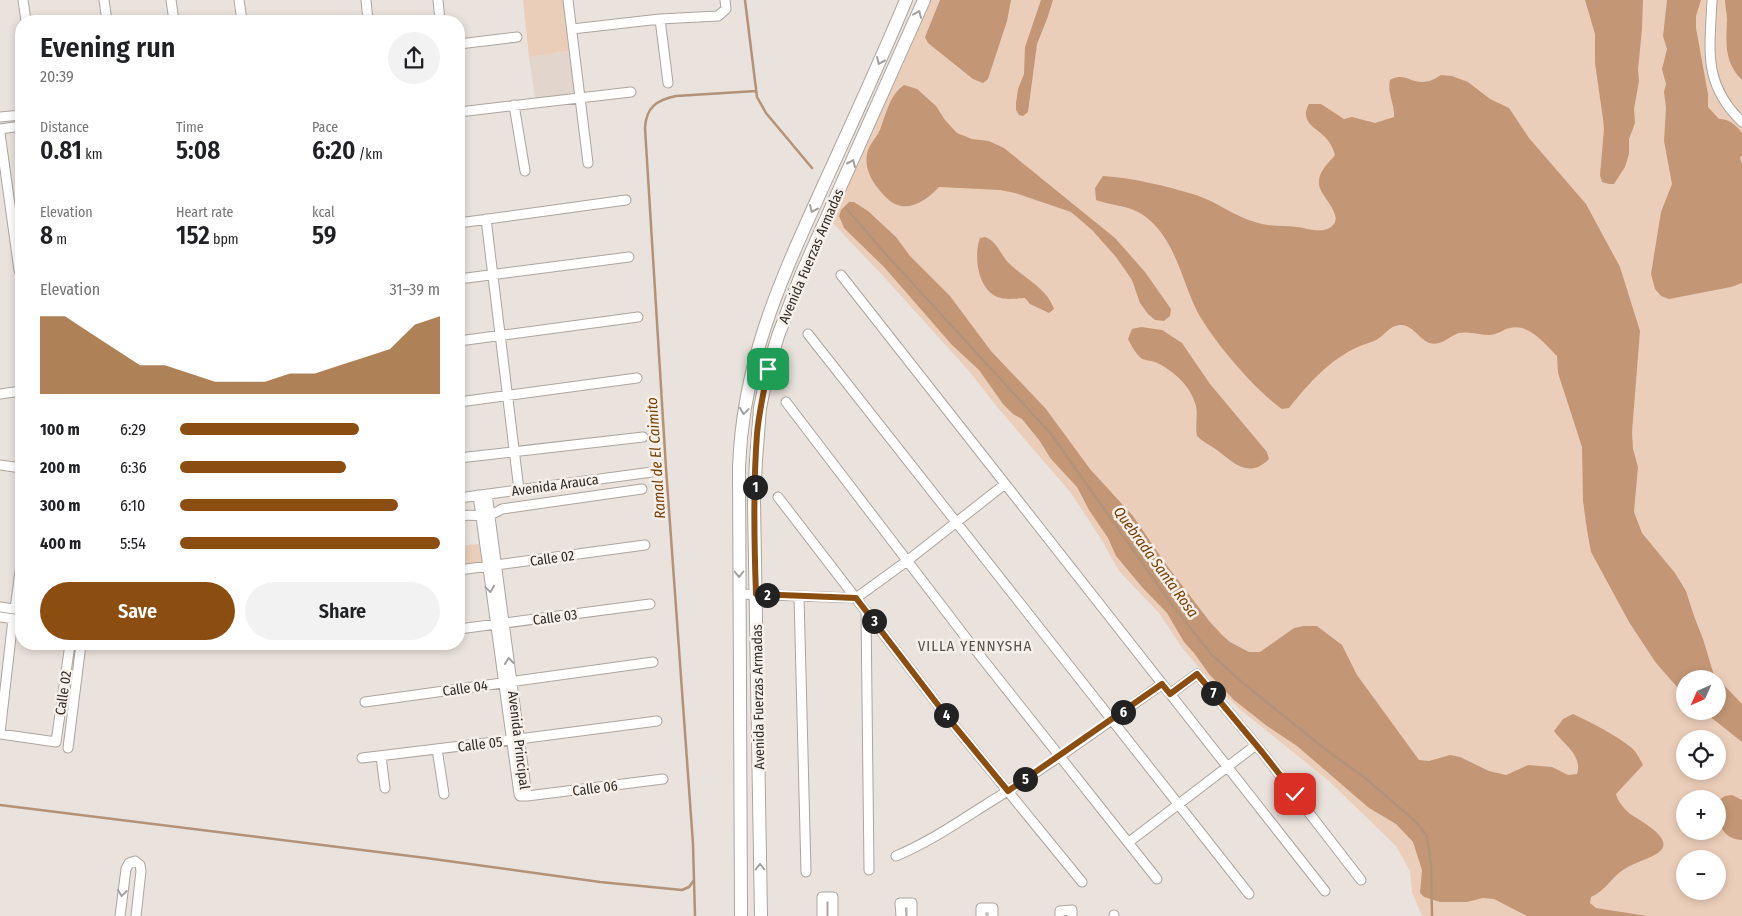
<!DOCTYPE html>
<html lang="en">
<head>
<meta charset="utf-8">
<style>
  :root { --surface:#fff; --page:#f2f2f2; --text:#202124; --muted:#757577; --accent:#8c4e10 }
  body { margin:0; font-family:"Fira Sans Condensed",sans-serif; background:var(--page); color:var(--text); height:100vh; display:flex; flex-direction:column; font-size:19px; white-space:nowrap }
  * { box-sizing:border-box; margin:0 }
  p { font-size:16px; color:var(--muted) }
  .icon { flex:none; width:28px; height:28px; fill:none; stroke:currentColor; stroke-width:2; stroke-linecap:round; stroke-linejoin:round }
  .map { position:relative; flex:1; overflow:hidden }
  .panel { position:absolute; left:15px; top:15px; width:450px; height:635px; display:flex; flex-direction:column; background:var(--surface); border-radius:20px; box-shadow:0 2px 8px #0003 }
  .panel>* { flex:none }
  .needle { width:32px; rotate:225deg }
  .fabs { position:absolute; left:1676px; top:670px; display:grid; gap:10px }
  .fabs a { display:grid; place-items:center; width:50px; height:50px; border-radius:50%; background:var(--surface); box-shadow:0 2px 8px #0003; font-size:25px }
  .pin { position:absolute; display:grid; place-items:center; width:42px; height:42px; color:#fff; margin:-21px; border-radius:10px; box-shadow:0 2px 8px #0006 }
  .km { position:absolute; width:25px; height:25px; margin:-12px; border-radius:50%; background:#222; color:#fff; font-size:14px; line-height:25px; text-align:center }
  .round { display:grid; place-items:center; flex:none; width:52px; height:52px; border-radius:26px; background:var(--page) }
  .summary { display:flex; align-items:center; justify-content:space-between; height:85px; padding:0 25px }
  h1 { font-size:28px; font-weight:600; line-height:38px }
  .figures { display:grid; grid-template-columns:repeat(3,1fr); gap:8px; height:85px; padding:5px 25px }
  .figures div { display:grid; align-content:center }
  .figures b { font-size:25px; font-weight:600 }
  .figures small { font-size:14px; font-weight:400 }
  .figures p { font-size:14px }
  .chart { height:140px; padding:10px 25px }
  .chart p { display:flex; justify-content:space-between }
  .chart svg { width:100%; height:90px; margin-top:5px; fill:var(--accent); opacity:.7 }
  .button { display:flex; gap:10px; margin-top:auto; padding:10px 25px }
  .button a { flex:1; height:58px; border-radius:30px; background:var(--accent); color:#fff; font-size:20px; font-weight:600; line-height:58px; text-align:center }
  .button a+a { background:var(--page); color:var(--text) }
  ul { padding:0 25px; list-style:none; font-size:16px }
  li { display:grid; grid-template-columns:80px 60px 1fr; align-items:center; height:38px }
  li i { height:12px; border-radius:6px; background:var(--accent) }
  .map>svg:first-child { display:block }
  .built { fill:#e2d5cb }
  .green { fill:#ebceb9; fill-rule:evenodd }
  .forest { fill:#c39775 }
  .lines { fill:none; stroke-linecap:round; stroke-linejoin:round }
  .stream { stroke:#b39278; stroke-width:2.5 }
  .street-casing { stroke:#aca59f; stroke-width:11 }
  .secondary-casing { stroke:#aca59f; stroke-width:14 }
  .street { stroke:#fff; stroke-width:9 }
  .secondary { stroke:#fff; stroke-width:12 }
  .oneway { stroke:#a1a09f }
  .route-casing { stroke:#fff; stroke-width:10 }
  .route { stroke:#8c4e10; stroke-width:6 }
  .labels { text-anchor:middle; stroke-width:5; stroke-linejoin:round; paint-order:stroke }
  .street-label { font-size:14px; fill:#2e2b29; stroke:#f7f0ea }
  .water-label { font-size:15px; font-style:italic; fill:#743d00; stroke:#f7f0ea }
  .neighbourhood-label { font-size:15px; letter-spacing:1px; fill:#58524d; stroke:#f7f0ea }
</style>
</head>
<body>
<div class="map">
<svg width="1742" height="916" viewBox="0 0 1742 916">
  <rect width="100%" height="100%" fill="#eae2dd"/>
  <path class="built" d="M575,50L581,98L536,103L529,57Z"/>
  <path class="green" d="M523,0H568L575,50L529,57Z
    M924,0H1742V916H1422L1412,892L1410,871L1396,846L1329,781L1242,711L1219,690L1183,649L1159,613L1119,571L1101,539L1071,493L998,408L969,371L884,277L827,217ZM1685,679H1718V711H1685ZM1685,739H1718V771H1685ZM1685,799H1718V831H1685ZM1685,859H1718V891H1685Z
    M479,544L482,564L461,566L459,546Z"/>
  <path class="forest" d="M940,0H1011L1007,21L988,79L983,83L973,79L928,43L925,37Z
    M1041,0H1053L1047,19L1037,44L1028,112L1023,116L1019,115L1016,110V103L1018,89L1024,74L1025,47Z
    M1585,0H1643L1642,29L1638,70L1639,81L1634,109L1635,123L1629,139V154L1625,167L1614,184H1609L1602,182L1600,175L1604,129L1603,119L1595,63V34Z
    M1667,0H1701L1696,16V28L1708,94V107L1719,119C1729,119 1736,125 1742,133V155L1740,158L1742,164V283L1731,287L1669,299L1661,296L1655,289L1651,274L1661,212L1672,184L1664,141L1666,108L1664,92L1666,84L1662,69L1667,49L1663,36Z
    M1725,0H1742V80C1724,62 1726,43 1727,20C1727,13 1725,6 1725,0Z
    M1441,75L1452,76L1468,82L1490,99L1509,108L1529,138L1586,204L1620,267L1640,331L1632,432L1633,449L1638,467L1634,512L1642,533L1675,573L1686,591L1694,616L1703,639L1713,672L1717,679H1685V696L1656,663L1629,622L1591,552L1587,530L1583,501L1582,447L1558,373L1557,356C1545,344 1529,323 1510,328C1503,329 1498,335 1489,335C1479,335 1471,331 1459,333C1452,335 1446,341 1439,343C1421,348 1416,324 1400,325C1388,326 1384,337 1374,341C1370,343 1364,344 1360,346C1330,359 1309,383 1289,408L1282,409C1254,389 1213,341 1197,311C1181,279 1175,237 1143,215C1129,205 1112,206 1096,200L1095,188L1103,176C1134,178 1166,186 1196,195C1217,202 1234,216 1255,222C1268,227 1283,225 1297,227C1306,228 1322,234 1331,227C1346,216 1320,197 1319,184C1318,171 1329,163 1335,155C1333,148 1330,142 1325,137C1315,127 1299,121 1309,104H1321L1344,119L1352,117L1375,123L1394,117C1395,104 1387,94 1390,80C1408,69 1415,93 1441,75Z
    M904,85L917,89L936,106L945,120L957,133L972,139L989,141L1004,148L1115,238L1145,272L1171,309L1170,316L1164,321L1155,320L1148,314L1140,303L1132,280L1116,257L1092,230L1071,212L1015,193L1000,190L939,187C929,198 911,212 895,204C888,201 881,192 876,186C869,176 865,166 867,154C869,143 878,137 881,127C887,111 890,95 904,85Z
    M849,202H854L868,211L896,237L910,256L950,296L991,351L1046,409L1090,469L1133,516L1165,563L1197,605L1210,622L1223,636L1230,642L1249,652H1260L1294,628L1304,626H1317L1342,645L1357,675L1419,760L1429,761L1450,755L1460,757L1489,771L1506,775L1528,765L1552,767L1568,775L1577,774C1583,755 1563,744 1554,731L1563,719L1573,714C1592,723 1616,735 1632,748C1637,753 1640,759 1643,765L1616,794C1618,802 1623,807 1629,813C1638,820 1678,839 1658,853C1649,859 1636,862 1626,868C1612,876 1606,891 1591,897L1590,903L1596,908L1647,916H1527L1494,899L1483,898L1467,902H1440L1424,897L1420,893L1422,870L1413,842L1396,824L1369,808L1297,746L1267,726L1234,700L1209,674L1194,653L1184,642L1167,613L1142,587L1116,556L1108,538L1089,510L1077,487L1051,459L1039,440L1022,419L1013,414L1003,404L979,370L952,345L884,267L844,228L839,216L841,210Z
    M985,237C995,240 1000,252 1006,260C1021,277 1047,287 1054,309L1049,313L1030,304L1025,298C1018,298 1008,300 1001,298C978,293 973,256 980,238Z
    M1141,327L1162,330L1182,343L1210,384L1267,452L1269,459C1247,481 1232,460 1214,448C1208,444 1202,441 1197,436C1195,426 1198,416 1196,406C1191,386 1173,370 1155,362C1150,360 1145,361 1141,358C1135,353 1131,345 1128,339L1132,329Z
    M1718,679L1742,704V742L1703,711H1718Z
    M1732,795L1742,800V840C1720,839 1717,819 1718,801L1725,796Z"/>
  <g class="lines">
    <path class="stream" d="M745,0L757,97L766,113L812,168
      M846,208L883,251L1051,434L1170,602L1211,654L1243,683L1325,749L1364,777L1416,822L1427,836L1431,866L1432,916
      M0,805L426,858L600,882L682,890L689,887L694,880
      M695,916L693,844L666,468L645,128C646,107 657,100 676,96L756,91"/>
    <g class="street-casing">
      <path id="street" d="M23,0L26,21
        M104,0L107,21
        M171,0L174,21
        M239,0L242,21
        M366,0L368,21
        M438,0L440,21
        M568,0L588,163
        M1712,0C1710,50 1702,83 1742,122
        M660,19L668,83
        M572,29L660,19L718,16L726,9L725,0
        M459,44L517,37
        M514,105L525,171
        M459,112L631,92
        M0,117L21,115
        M0,129L21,126
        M0,133L19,270
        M486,219L519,490
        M459,223L626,200
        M841,275L1325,891
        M459,279L629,257
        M808,334L1249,894
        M459,341L638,317
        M0,394L21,391
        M459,402L637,378
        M786,402L970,643L1157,879
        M459,458L643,437
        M0,465L21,468
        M487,494L527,796
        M478,495L519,794L520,796H527L663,779
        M778,497L948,718L1082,882
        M459,498L652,472
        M459,516C479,513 482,521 502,509L642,489
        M459,570L645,545
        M739,594L856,598L907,561L1005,484
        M799,596L806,872
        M0,607L21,610
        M15,609L21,564
        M866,611L869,870
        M0,617L21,620
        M459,629L650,604
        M1170,694L1197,674L1262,752L1361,880
        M365,702L653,662
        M0,733L13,619
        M0,734L56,742L70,644
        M68,748L81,644
        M437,749L444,794
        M381,756L385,788
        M362,758L519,739L657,721
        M1129,842L1256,745
        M896,856C927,843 954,825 982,807C1044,769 1103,726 1162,684
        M120,916L126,869L129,863L135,861L140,865L141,871L136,916
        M822,916V897H833V916
        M901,916L900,903H912V916
        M981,916V908H993V916
        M1060,916V911L1072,910V916
        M1114,916V915"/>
    </g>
    <g class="secondary-casing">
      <path id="secondary" d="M741,916L739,467C743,363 778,286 820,193C849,129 879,65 906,0
        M761,916L754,502L756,460L760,408L768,369L778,336L801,275L924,0"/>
    </g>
    <use href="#street" class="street"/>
    <use href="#secondary" class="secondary"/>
  </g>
  <defs><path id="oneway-chevron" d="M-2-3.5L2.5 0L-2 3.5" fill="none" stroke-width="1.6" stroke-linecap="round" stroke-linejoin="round" transform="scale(1.25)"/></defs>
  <g class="oneway">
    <use href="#oneway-chevron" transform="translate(918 14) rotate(-67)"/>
    <use href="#oneway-chevron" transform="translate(880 61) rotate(114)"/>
    <use href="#oneway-chevron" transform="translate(852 163) rotate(-66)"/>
    <use href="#oneway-chevron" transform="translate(813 209) rotate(114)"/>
    <use href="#oneway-chevron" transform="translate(744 411) rotate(98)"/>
    <use href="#oneway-chevron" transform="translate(739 574) rotate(90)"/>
    <use href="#oneway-chevron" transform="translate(490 589) rotate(82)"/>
    <use href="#oneway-chevron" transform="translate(509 661) rotate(-97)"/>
    <use href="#oneway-chevron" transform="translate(760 867) rotate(-90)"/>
    <use href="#oneway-chevron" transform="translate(122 893) rotate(97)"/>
  </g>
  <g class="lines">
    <g class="route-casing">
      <path id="route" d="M768,369C764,391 759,412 757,434C753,487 754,541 756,594L856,598L948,718L1008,791L1162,684L1170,694L1197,674L1262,752L1295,794"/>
    </g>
    <use href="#route" class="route"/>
  </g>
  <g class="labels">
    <g class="street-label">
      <text transform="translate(811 256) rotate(-67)" y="5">Avenida Fuerzas Armadas</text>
      <text transform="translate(555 485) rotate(-8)" y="5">Avenida Arauca</text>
      <text transform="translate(552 558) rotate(-8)" y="5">Calle 02</text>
      <text transform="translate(555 617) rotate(-8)" y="5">Calle 03</text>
      <text transform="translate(465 688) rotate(-8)" y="5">Calle 04</text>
      <text transform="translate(63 693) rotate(-82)" y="5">Calle 02</text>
      <text transform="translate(758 697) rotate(-91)" y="5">Avenida Fuerzas Armadas</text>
      <text transform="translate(519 740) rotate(83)" y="5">Avenida Principal</text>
      <text transform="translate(480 744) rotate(-7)" y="5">Calle 05</text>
      <text transform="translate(595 788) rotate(-7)" y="5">Calle 06</text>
    </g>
    <g class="water-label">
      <text transform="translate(656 458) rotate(-94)" y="5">Ramal de El Caimito</text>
      <text transform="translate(1156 562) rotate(54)" y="5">Quebrada Santa Rosa</text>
    </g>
    <g class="neighbourhood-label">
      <text x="975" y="651">VILLA YENNYSHA</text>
    </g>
  </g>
</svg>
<div class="fabs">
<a><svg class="needle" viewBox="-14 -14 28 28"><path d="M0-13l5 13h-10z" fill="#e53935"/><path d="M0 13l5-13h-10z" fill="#757577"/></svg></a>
<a><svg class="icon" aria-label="locate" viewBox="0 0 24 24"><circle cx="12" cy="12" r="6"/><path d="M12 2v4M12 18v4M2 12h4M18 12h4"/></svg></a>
<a>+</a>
<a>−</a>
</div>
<div class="pin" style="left:768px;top:369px;background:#1e9e55"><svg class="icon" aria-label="arrive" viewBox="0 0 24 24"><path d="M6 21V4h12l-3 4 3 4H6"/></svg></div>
<div class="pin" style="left:1295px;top:794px;background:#d93025"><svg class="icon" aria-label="check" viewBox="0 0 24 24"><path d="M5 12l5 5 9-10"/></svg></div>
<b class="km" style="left:755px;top:487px">1</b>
<b class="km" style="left:767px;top:595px">2</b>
<b class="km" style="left:874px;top:621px">3</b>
<b class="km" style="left:946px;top:715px">4</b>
<b class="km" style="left:1025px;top:779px">5</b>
<b class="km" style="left:1123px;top:712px">6</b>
<b class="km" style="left:1213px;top:693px">7</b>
<section class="panel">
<div class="summary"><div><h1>Evening run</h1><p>20:39</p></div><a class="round"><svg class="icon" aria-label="share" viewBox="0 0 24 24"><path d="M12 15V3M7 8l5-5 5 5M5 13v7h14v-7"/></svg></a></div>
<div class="figures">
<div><p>Distance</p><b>0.81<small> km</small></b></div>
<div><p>Time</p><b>5:08</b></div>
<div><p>Pace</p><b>6:20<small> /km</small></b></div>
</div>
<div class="figures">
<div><p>Elevation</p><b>8<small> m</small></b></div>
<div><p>Heart rate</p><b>152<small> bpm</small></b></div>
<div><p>kcal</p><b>59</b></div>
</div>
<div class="chart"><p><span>Elevation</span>31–39 m</p>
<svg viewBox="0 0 160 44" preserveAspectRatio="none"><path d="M0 44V6L10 6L20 14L30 22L40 30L50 30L60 34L70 38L80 38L90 38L100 34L110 34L120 30L130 26L140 22L150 10L160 6V44z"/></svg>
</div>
<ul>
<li><b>100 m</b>6:29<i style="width:69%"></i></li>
<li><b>200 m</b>6:36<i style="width:64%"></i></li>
<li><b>300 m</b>6:10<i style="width:84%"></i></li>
<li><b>400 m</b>5:54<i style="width:100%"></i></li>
</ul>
<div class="button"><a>Save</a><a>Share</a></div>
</section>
</div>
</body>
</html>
